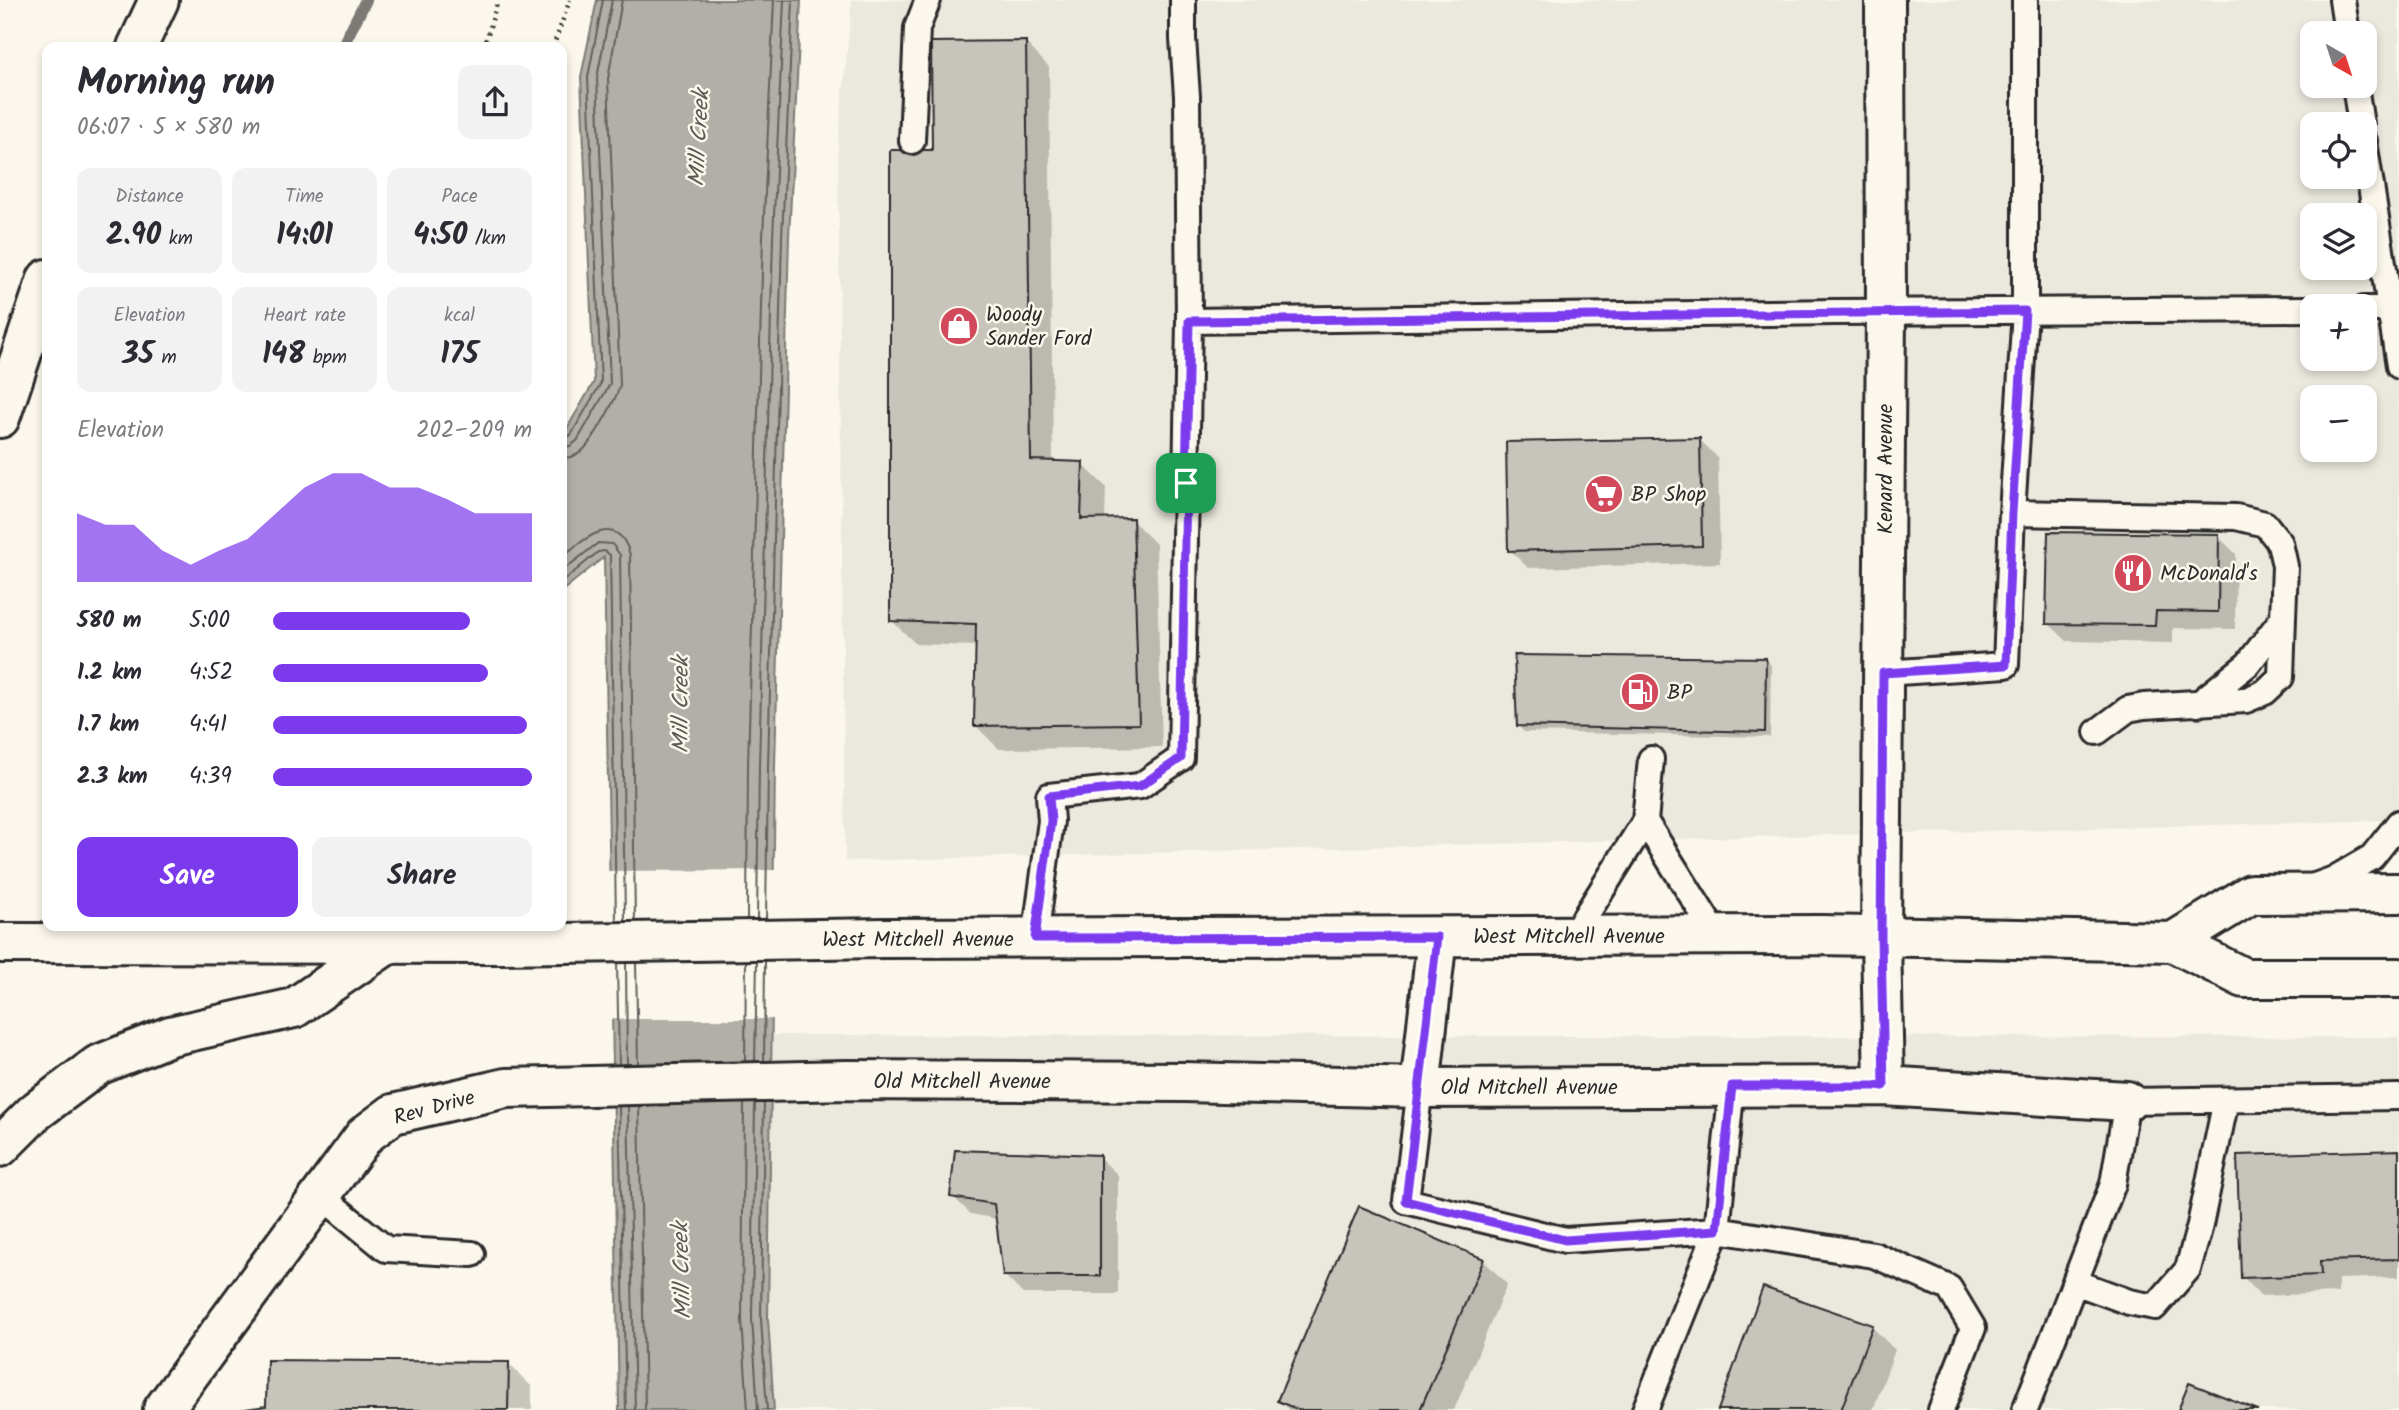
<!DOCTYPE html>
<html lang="en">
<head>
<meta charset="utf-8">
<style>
  :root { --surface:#fff; --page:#f2f2f3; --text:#2b2b33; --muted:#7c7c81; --accent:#7c3aed }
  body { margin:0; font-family:Kalam,sans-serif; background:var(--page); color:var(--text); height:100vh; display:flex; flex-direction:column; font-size:26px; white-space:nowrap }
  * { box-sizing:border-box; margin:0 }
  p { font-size:23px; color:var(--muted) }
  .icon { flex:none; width:38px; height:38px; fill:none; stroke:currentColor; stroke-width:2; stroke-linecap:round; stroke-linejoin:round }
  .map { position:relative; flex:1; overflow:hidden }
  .side { position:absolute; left:42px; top:42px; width:525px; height:889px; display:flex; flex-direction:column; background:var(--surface); border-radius:14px; box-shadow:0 4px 10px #0003 }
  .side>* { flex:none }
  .needle { width:46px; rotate:141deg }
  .buttons { position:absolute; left:2300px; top:21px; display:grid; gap:14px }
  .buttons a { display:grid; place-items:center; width:77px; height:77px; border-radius:14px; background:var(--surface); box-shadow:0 4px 10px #0003; font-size:35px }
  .pin { position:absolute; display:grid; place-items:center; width:60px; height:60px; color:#fff; margin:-30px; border-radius:14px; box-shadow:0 4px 10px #0006 }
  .round { display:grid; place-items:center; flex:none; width:74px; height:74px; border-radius:14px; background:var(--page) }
  .overview { display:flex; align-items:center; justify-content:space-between; height:119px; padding:0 35px }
  h1 { font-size:38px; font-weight:600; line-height:52px }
  .figures { display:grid; grid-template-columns:repeat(3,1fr); gap:10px; height:119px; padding:7px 35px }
  .figures div { display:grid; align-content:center; border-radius:14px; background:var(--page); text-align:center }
  .figures b { font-size:30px; font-weight:600 }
  .figures small { font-size:19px; font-weight:400 }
  .figures p { font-size:19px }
  .chart { height:196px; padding:14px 35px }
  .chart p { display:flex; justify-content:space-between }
  .chart svg { width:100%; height:126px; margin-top:7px; fill:var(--accent); opacity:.7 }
  .button { display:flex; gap:14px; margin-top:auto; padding:14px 35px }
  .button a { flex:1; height:80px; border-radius:14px; background:var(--accent); color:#fff; font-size:28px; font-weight:600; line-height:80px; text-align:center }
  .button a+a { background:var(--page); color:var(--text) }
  ul { padding:0 35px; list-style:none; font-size:23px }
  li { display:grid; grid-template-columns:112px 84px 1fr; align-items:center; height:52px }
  li i { height:18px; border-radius:9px; background:var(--accent) }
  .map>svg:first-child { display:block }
  .built { fill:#ebe8de; fill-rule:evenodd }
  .water { fill:#b1afa7; stroke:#7b7a75; stroke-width:2 }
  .pier { fill:#fbf7ec }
  .shadow { fill:#0003 }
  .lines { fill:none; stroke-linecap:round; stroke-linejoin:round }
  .shore { stroke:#61605d; stroke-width:2 }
  .stream { stroke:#7b7a75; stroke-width:12 }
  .building { fill:#c7c4bc; stroke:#2b2b2b; stroke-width:2 }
  .lane-casing { stroke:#2b2b2b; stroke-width:30 }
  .street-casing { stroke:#2b2b2b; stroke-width:44 }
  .secondary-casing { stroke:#2b2b2b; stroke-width:44 }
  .highway-casing { stroke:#2b2b2b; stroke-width:44 }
  .path { stroke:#2b2b2b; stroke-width:4.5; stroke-dasharray:2 5; stroke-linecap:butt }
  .lane { stroke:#fbf7ec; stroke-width:24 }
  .street { stroke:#fbf7ec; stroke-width:38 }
  .secondary { stroke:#fbf7ec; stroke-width:38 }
  .highway { stroke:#fbf7ec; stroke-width:38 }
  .route-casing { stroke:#fff; stroke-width:14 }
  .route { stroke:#7c3aed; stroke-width:9 }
  .labels { text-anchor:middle; stroke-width:5; stroke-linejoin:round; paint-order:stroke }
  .poi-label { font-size:21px; fill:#2b2b2b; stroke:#fbf7ec; text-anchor:start }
  .street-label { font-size:21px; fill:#2b2b2b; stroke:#fbf7ec }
  .water-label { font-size:23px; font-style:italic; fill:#5a5956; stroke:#fbf7ec }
</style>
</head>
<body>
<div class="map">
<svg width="2399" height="1410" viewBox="0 0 2399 1410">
  <rect width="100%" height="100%" fill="#fbf7ec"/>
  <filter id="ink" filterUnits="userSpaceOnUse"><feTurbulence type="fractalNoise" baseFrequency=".0143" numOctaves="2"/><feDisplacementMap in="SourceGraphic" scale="14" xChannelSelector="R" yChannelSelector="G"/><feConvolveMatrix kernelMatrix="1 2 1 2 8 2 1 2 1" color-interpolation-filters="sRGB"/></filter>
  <g filter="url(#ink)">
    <path class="built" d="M852,0H2399V820L845,861L838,143ZM2312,33H2364V86H2312ZM2312,124H2364V177H2312ZM2312,215H2364V268H2312ZM2312,306H2364V359H2312ZM2312,397H2364V450H2312Z
      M772,1035L2399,1037V1410H774L768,1319Z"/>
    <path class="water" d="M597,0H801L789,237L775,766L768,1319L774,1410H619L604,557L562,591V437L594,382L581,77Z"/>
    <path class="pier" d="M777,870L775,1019H607L605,871Z"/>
    <path class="shadow" d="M1026,43L1049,67L1053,463L1082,464L1106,487L1105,520H1132L1156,544L1162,747L999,749L976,726L977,646L916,644L892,621L934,151Z
      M1700,440L1718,458L1720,563L1528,568L1510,550Z
      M2218,536L2236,554L2235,629L2173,628V643L2067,641L2048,623Z
      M1765,659L1771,665L1770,737L1524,732L1518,726Z
      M2399,1151V1277L2338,1279V1293L2261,1296L2243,1277Z
      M1099,1157L1118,1175V1294H1023L1004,1275L997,1219L971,1214L952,1196Z
      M1483,1260L1507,1284L1454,1410H1289L1279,1400Z
      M1872,1327L1895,1350L1873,1410H1720Z
      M508,1363L532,1387V1410H252Z"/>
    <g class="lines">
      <path class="shore" d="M562,439L571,435L601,383L588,77L603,0
        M562,448L570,446L577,441L610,384L597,78L612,0
        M562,458C570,458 577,456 583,450C593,441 617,398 620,385L608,79L622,0
        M562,557C582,540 618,509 630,555L635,921
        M562,571L598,543L612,544L620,555L625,921
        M562,582L598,552L605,551L610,555L616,921
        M747,919L748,765L763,237L774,0
        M757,919L759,766L773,237L784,0
        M766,919L768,766L782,237L793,0
        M617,963L619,1064
        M626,963L627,1064
        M636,963L638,1064
        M745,1061L746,961
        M755,1061L757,961
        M764,1061L765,961
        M744,1103L742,1320L748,1410
        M755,1103L752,1319L758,1410
        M764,1103L761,1319L767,1410
        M619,1106L626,1410
        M628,1106L635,1410
        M639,1106L645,1410"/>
      <path class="stream" d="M342,47L366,0"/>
    </g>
    <path class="building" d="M1026,41L1031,460L1083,462L1081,519L1133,518L1139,724L974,726L976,624L890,621V150H932L931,42Z
      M1700,438L1702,546L1508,551L1506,442Z
      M2048,532L2219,534L2218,612L2156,611L2155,625L2046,624Z
      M1514,655L1766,658L1765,732L1517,726Z
      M955,1150L1100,1155V1276H1003L994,1204L950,1197Z
      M2399,1150V1259L2320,1261L2321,1275L2241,1278L2237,1155Z
      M1359,1206L1484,1259L1420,1410H1299L1277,1401Z
      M1763,1287L1873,1325L1841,1410H1718Z
      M267,1360L509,1362L508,1410H239L266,1406Z
      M2189,1383L2258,1410H2178Z"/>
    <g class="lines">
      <g class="lane-casing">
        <path id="lane" d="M2342,0L2347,33
          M2355,86L2361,124
          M912,141L917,28L928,0
          M2364,141L2399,366
          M2364,309H2399
          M1189,321L1835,312L2312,309
          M2012,513L2236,517L2265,524L2280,543L2285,566L2283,618L2248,664L2198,704
          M1883,673L2006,665L2012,513L2025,311V0
          M2097,732L2128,709L2144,706L2246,700L2265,692L2281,677L2283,618
          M1645,821L1717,936
          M2312,887L2334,879L2372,857L2399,823
          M1573,936L1645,821L1651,759
          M1035,938L1051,821L1049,796L1140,786L1181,758L1189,321L1187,96L1183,39V0
          M1420,1088L1406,1201L1565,1240L1717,1230L1874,1255L1949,1288L1973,1328L1941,1410
          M320,1195L386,1249L472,1254
          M2075,1282L2129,1302L2155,1307L2188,1269L2200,1225L2226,1100
          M1645,1410L1717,1230L1732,1086
          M2025,1410L2113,1184L2127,1101L2399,1097"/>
      </g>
      <g class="street-casing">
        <path id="street" d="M1884,1086L1881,938L1886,312L1885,0
          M1420,1088L1437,937
          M163,1410L365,1135L393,1114L506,1088L847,1080L1184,1082L1420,1088L1884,1086L2127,1101"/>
      </g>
      <g class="secondary-casing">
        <path id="secondary" d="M2173,942L2251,894L2399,893
          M0,943L501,944L885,938L1820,935L2173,942L2244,978H2399"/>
      </g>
      <g class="highway-casing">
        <path id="highway" d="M137,47L159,0
          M0,418L47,279
          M0,1147L35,1112L98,1065L170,1036L294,1008L389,943"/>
      </g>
      <path class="path" d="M484,47L498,0
        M553,47L570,0"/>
      <use href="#lane" class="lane"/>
      <use href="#street" class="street"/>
      <use href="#secondary" class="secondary"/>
      <use href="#highway" class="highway"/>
    </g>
  </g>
  <g class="lines" filter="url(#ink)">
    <g class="route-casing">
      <path id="route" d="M2025,311L2012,513L2006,665L1883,673L1881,938L1884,1086H1732L1717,1230L1565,1240L1406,1201L1437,937L1035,938L1051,821L1049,796L1140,786L1181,758L1189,321Z"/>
    </g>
    <use href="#route" class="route"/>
  </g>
  <defs>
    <g id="shop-disc" transform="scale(2.0125)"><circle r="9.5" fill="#d1495b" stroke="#fbf7ec"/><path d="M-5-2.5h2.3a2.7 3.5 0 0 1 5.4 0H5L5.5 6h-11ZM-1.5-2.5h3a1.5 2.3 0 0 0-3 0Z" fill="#fff"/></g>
    <g id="supermarket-disc" transform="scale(2.0125)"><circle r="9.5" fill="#d1495b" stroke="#fbf7ec"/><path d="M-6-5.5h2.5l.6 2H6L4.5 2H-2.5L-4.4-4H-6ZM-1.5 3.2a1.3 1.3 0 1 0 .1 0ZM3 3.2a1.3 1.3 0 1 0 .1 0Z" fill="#fff"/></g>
    <g id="restaurant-disc" transform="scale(2.0125)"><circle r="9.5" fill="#d1495b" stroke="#fbf7ec"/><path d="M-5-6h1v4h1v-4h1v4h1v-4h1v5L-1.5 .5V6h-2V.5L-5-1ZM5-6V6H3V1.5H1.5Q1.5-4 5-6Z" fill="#fff"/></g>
    <g id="fuel-disc" transform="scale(2.0125)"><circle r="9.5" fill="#d1495b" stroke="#fbf7ec"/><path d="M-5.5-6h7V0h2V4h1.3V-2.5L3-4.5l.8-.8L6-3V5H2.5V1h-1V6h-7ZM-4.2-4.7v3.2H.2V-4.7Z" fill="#fff"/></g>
  </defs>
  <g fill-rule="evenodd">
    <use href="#shop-disc" x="959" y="326"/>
    <use href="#supermarket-disc" x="1604" y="494"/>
    <use href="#restaurant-disc" x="2133" y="573"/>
    <use href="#fuel-disc" x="1640" y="692"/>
  </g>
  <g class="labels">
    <g class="poi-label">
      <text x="986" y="321">Woody<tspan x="986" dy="24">Sander Ford</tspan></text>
      <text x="1631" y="501">BP Shop</text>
      <text x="2160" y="580">McDonald's</text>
      <text x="1667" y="699">BP</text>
    </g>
    <g class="street-label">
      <text transform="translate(1885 469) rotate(-90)" y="7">Kenard Avenue</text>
      <text x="1569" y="943">West Mitchell Avenue</text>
      <text x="918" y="946">West Mitchell Avenue</text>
      <text x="962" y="1088">Old Mitchell Avenue</text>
      <text x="1529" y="1094">Old Mitchell Avenue</text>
      <text transform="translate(434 1107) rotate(-15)" y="7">Rev Drive</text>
    </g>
    <g class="water-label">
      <text transform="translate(698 138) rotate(-87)" y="8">Mill Creek</text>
      <text transform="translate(680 705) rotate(-90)" y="8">Mill Creek</text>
      <text transform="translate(681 1271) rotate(-92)" y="8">Mill Creek</text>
    </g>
  </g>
</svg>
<div class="buttons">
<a><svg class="needle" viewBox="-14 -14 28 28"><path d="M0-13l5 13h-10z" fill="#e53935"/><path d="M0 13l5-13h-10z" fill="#7c7c81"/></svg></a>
<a><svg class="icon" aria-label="locate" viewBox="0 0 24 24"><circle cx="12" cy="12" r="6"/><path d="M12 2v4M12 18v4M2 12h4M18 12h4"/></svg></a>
<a><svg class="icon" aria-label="layers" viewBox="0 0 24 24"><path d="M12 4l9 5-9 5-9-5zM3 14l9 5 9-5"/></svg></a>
<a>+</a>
<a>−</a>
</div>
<div class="pin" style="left:1186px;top:483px;background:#1e9e55"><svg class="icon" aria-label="arrive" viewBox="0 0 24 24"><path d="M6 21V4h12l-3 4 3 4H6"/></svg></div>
<section class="side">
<div class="overview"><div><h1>Morning run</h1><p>06:07 · 5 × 580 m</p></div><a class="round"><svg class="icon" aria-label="share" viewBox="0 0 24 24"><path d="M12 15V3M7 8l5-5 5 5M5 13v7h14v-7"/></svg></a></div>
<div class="figures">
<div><p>Distance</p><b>2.90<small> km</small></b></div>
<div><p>Time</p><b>14:01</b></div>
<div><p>Pace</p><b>4:50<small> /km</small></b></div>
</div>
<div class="figures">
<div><p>Elevation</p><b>35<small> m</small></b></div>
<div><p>Heart rate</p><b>148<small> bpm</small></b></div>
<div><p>kcal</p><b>175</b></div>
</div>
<div class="chart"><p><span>Elevation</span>202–209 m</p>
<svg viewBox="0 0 160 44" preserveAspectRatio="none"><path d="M0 44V20L10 24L20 24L30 33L40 38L50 33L60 29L70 20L80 11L90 6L100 6L110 11L120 11L130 15L140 20L150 20L160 20V44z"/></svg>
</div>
<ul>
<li><b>580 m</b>5:00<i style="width:76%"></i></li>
<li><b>1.2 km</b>4:52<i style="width:83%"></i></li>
<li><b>1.7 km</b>4:41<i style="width:98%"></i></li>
<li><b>2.3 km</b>4:39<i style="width:100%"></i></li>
</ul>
<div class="button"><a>Save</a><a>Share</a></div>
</section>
</div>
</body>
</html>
